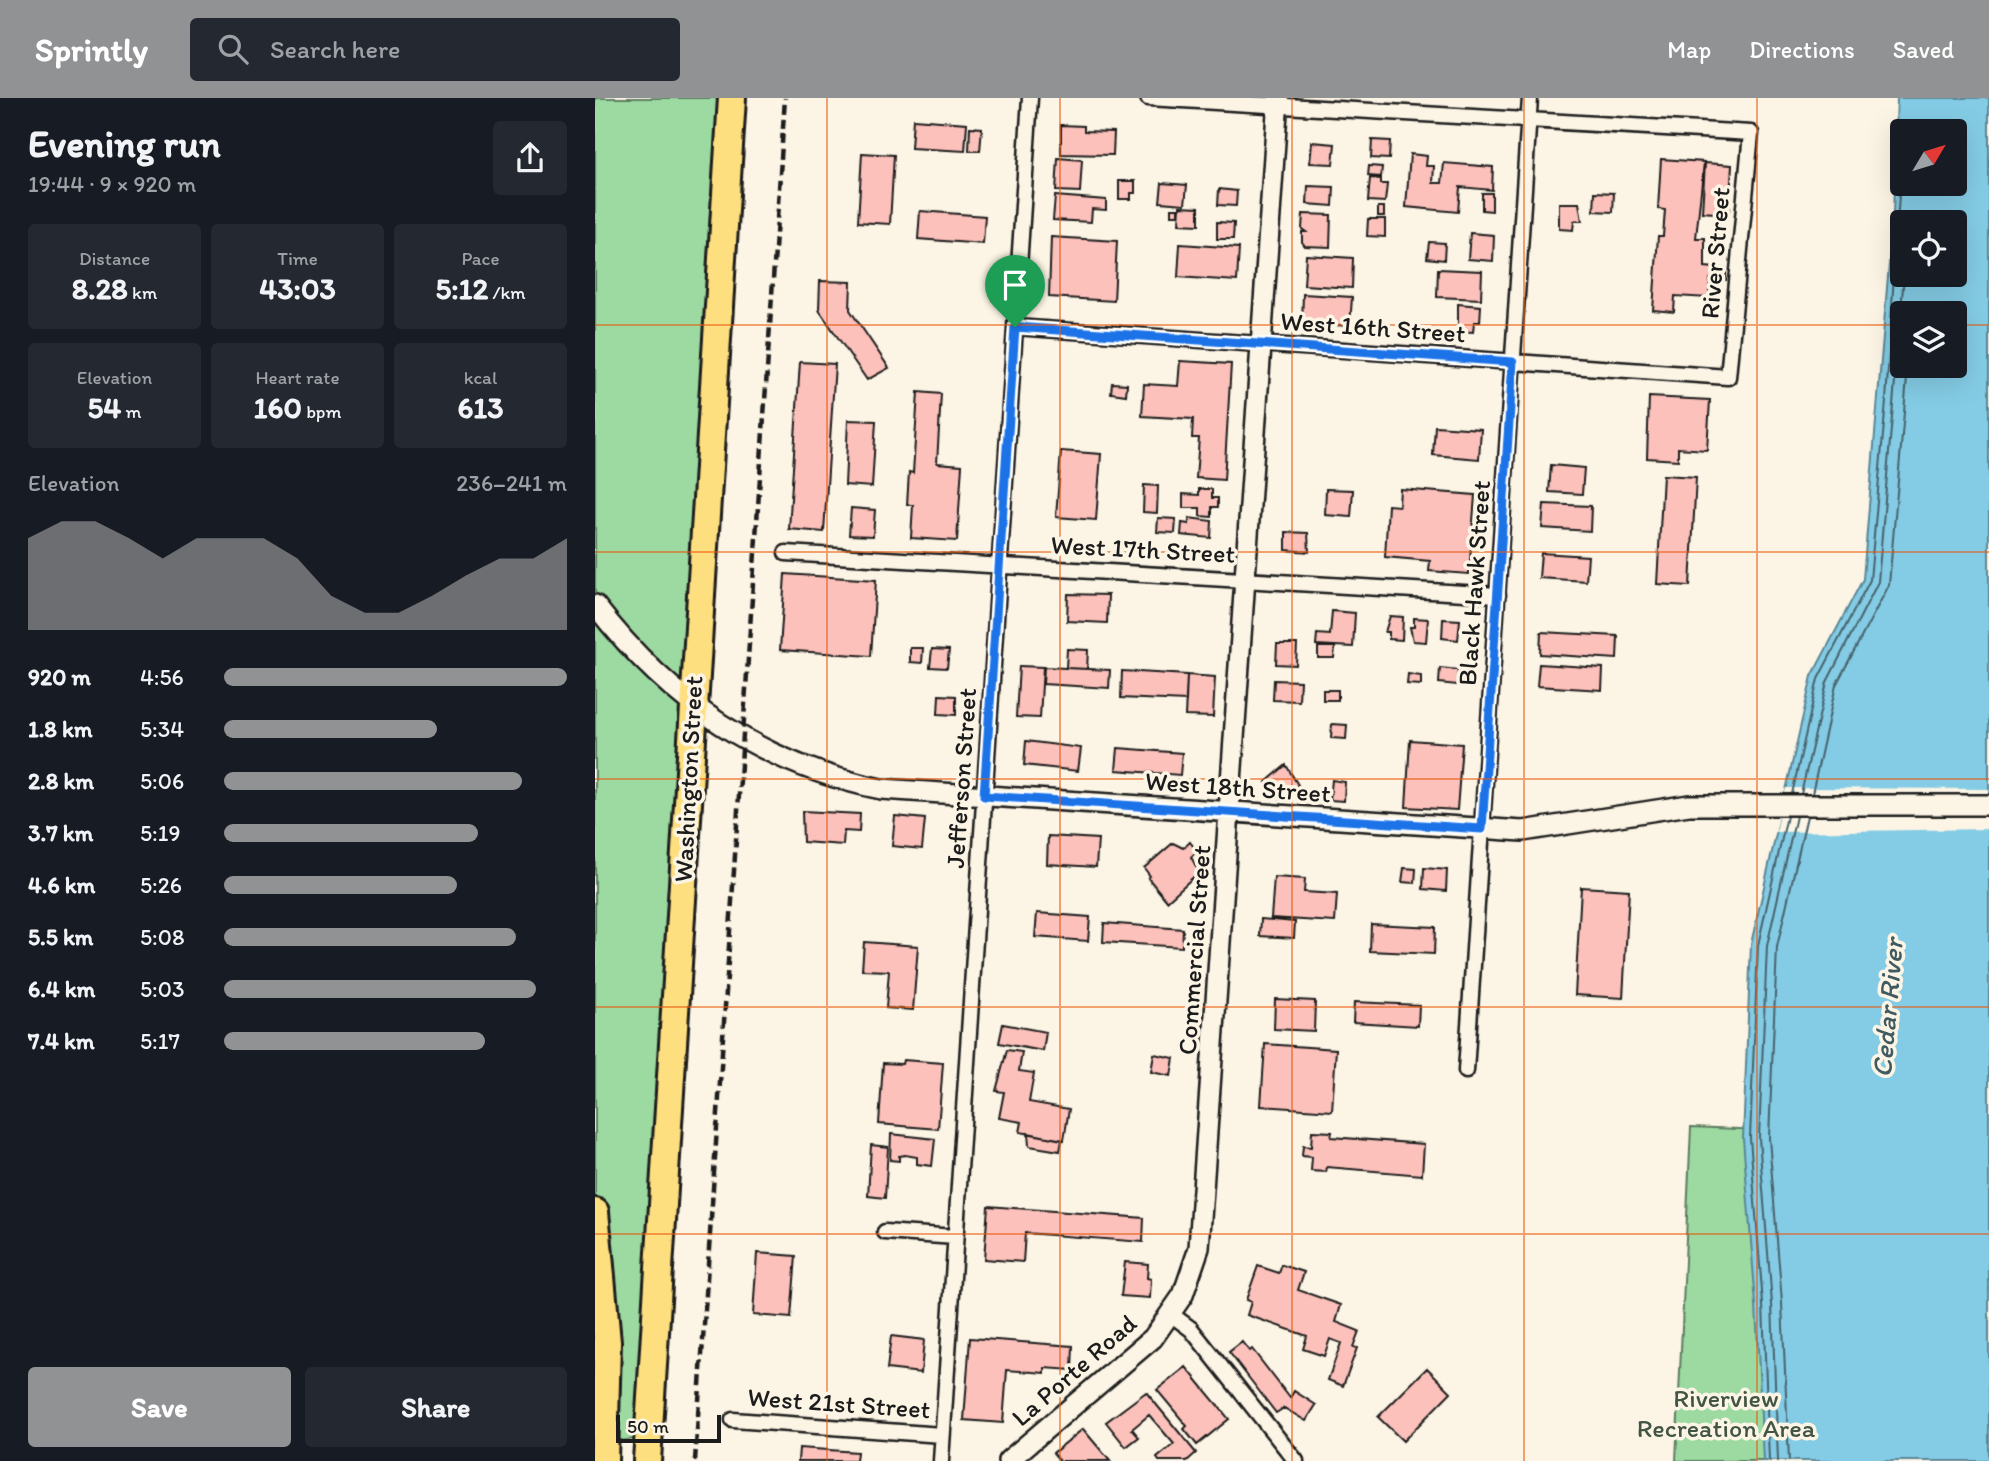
<!DOCTYPE html>
<html lang="en">
<head>
<meta charset="utf-8">
<style>
  :root { --surface:#171b24; --page:#242831; --text:#f1f3f6; --muted:#9ea1a6; --accent:#919294 }
  body { margin:0; font-family:Itim,sans-serif; background:var(--page); color:var(--text); height:100vh; display:flex; flex-direction:column; font-size:26px; white-space:nowrap }
  * { box-sizing:border-box; margin:0 }
  p { font-size:23px; color:var(--muted) }
  .icon { flex:none; width:38px; height:38px; fill:none; stroke:currentColor; stroke-width:2; stroke-linecap:round; stroke-linejoin:round }
  .map { position:relative; flex:1; overflow:hidden }
  .side { display:flex; flex-direction:column; background:var(--surface); width:595px }
  .side>* { flex:none }
  .needle { width:46px; rotate:52deg }
  .controls { position:absolute; left:1295px; top:21px; display:grid; gap:14px }
  .controls a { display:grid; place-items:center; width:77px; height:77px; border-radius:7px; background:var(--surface); box-shadow:0 7px 28px #0002; font-size:35px }
  .scale { position:absolute; left:21px; bottom:18px; width:105px; box-sizing:border-box; padding-left:7px; border:4px solid #1c1c1c; border-top:0; font-size:19px; line-height:24px; white-space:nowrap; color:#1c1c1c; -webkit-text-stroke:5px #fcf5e5; paint-order:stroke }
  .pin { position:absolute; display:grid; place-items:center; width:60px; height:60px; color:#fff; margin:-72px -30px; border-radius:50% 50% 50% 0; rotate:-45deg; box-shadow:0 0 7px #0007 }
  .pin .icon { rotate:45deg }
  .round { display:grid; place-items:center; flex:none; width:74px; height:74px; border-radius:7px; background:var(--page) }
  .head { display:flex; align-items:center; justify-content:space-between; height:119px; padding:0 28px }
  h1 { font-size:38px; font-weight:800; line-height:52px }
  .figures { display:grid; grid-template-columns:repeat(3,1fr); gap:10px; height:119px; padding:7px 28px }
  .figures div { display:grid; align-content:center; border-radius:7px; background:var(--page); text-align:center }
  .figures b { font-size:30px; font-weight:800 }
  .figures small { font-size:19px; font-weight:400 }
  .figures p { font-size:19px }
  .chart { height:196px; padding:14px 28px }
  .chart p { display:flex; justify-content:space-between }
  .chart svg { width:100%; height:126px; margin-top:7px; fill:var(--accent); opacity:.7 }
  .action { display:flex; gap:14px; margin-top:auto; padding:14px 28px }
  .action a { flex:1; height:80px; border-radius:7px; background:var(--accent); color:#fff; font-size:28px; font-weight:800; line-height:80px; text-align:center }
  .action a+a { background:var(--page); color:var(--text) }
  ul { padding:0 28px; list-style:none; font-size:23px }
  li { display:grid; grid-template-columns:112px 84px 1fr; align-items:center; height:52px }
  li i { height:18px; border-radius:9px; background:var(--accent) }
  header { display:flex; align-items:center; gap:42px; box-sizing:border-box; height:98px; padding:0 35px; background:var(--accent); color:#fff }
  header strong { font-size:33px }
  nav { display:flex; gap:38px; margin-inline-start:auto; font-size:24px }
  .search { width:490px; height:63px; background:var(--page); display:flex; align-items:center; gap:18px; box-sizing:border-box; padding:0 24px; border-radius:7px; color:var(--muted); font-size:26px }
  main { display:flex; flex:1; min-height:0 }
  .map>svg:first-child { display:block }
  .green { fill:#9cdaa2; stroke:#5c7b5f; stroke-width:2 }
  .water { fill:#84cce5; stroke:#5a8695; stroke-width:2; fill-rule:evenodd }
  .pier { fill:#fcf5e5 }
  .lines { fill:none; stroke-linecap:round; stroke-linejoin:round }
  .shore { stroke:#46626c; stroke-width:2 }
  .building { fill:#fdc1bb; stroke:#1c1c1c; stroke-width:2 }
  .street-casing { stroke:#1c1c1c; stroke-width:19 }
  .secondary-casing { stroke:#1c1c1c; stroke-width:24 }
  .highway-casing { stroke:#1c1c1c; stroke-width:32 }
  .street { stroke:#fcf5e5; stroke-width:14 }
  .secondary { stroke:#fcf5e5; stroke-width:19 }
  .highway { stroke:#fedf80; stroke-width:26 }
  .rail { stroke:#1c1c1c; stroke-width:4.5; stroke-dasharray:10 5; stroke-linecap:butt }
  .route-casing { stroke:#fff; stroke-width:14 }
  .route { stroke:#1a73e8; stroke-width:9 }
  .grid { fill:none; stroke:#e8590c; stroke-width:2; stroke-opacity:0.55 }
  .labels { text-anchor:middle; stroke-width:7; stroke-linejoin:round; paint-order:stroke }
  .street-label { font-size:26px; fill:#1c1c1c; stroke:#fcf5e5 }
  .park-label { font-size:26px; fill:#425544; stroke:#fcf5e5 }
  .water-label { font-size:28px; font-style:italic; fill:#405a62; stroke:#fcf5e5 }
</style>
</head>
<body>
<header>
<strong>Sprintly</strong>
<div class="search"><svg class="icon" aria-label="search" viewBox="0 0 24 24"><circle cx="10" cy="10" r="6"/><path d="M15 15l6 6"/></svg>Search here</div>
<nav><a>Map</a><a>Directions</a><a>Saved</a></nav>
</header>
<main>
<section class="side">
<div class="head"><div><h1>Evening run</h1><p>19:44 · 9 × 920 m</p></div><a class="round"><svg class="icon" aria-label="share" viewBox="0 0 24 24"><path d="M12 15V3M7 8l5-5 5 5M5 13v7h14v-7"/></svg></a></div>
<div class="figures">
<div><p>Distance</p><b>8.28<small> km</small></b></div>
<div><p>Time</p><b>43:03</b></div>
<div><p>Pace</p><b>5:12<small> /km</small></b></div>
</div>
<div class="figures">
<div><p>Elevation</p><b>54<small> m</small></b></div>
<div><p>Heart rate</p><b>160<small> bpm</small></b></div>
<div><p>kcal</p><b>613</b></div>
</div>
<div class="chart"><p><span>Elevation</span>236–241 m</p>
<svg viewBox="0 0 160 44" preserveAspectRatio="none"><path d="M0 44V12L10 6L20 6L30 12L40 19L50 12L60 12L70 12L80 19L90 32L100 38L110 38L120 32L130 25L140 19L150 19L160 12V44z"/></svg>
</div>
<ul>
<li><b>920 m</b>4:56<i style="width:100%"></i></li>
<li><b>1.8 km</b>5:34<i style="width:62%"></i></li>
<li><b>2.8 km</b>5:06<i style="width:87%"></i></li>
<li><b>3.7 km</b>5:19<i style="width:74%"></i></li>
<li><b>4.6 km</b>5:26<i style="width:68%"></i></li>
<li><b>5.5 km</b>5:08<i style="width:85%"></i></li>
<li><b>6.4 km</b>5:03<i style="width:91%"></i></li>
<li><b>7.4 km</b>5:17<i style="width:76%"></i></li>
</ul>
<div class="action"><a>Save</a><a>Share</a></div>
</section>
<div class="map">
<svg width="1394" height="1363" viewBox="0 0 1394 1363">
  <rect width="100%" height="100%" fill="#fcf5e5"/>
  <filter id="ink" filterUnits="userSpaceOnUse"><feTurbulence type="fractalNoise" baseFrequency=".0143" numOctaves="2"/><feDisplacementMap in="SourceGraphic" scale="14" xChannelSelector="R" yChannelSelector="G"/><feConvolveMatrix kernelMatrix="1 2 1 2 8 2 1 2 1" color-interpolation-filters="sRGB"/></filter>
  <g filter="url(#ink)">
    <path class="green" d="M0,0H143L54,1340L10,1344L0,1113Z
      M1096,1029L1167,1032L1179,1363H1081Z"/>
    <path class="water" d="M1302,0H1394V1363H1168L1161,1207L1148,1040L1156,846L1217,578L1268,481L1298,117ZM1307,33H1360V86H1307ZM1307,124H1360V177H1307ZM1307,215H1360V268H1307Z"/>
    <path class="pier" d="M1191,690L1394,691V731L1181,734Z"/>
    <g class="lines">
      <path class="shore" d="M1197,696L1223,581L1275,482L1291,303L1307,49
        M1206,696L1232,584L1283,484L1309,177
        M1217,696L1241,587L1294,487L1313,268
        M1174,1363L1168,1206L1155,1040L1163,847L1192,718
        M1183,1363L1177,1206L1164,1040L1172,848L1201,718
        M1194,1363L1187,1205L1174,1040L1182,849L1212,718"/>
    </g>
    <path class="building" d="M318,21L372,25L370,53L316,50Z
      M466,27L489,28V33L519,34L518,57L466,56Z
      M375,29L387,30L385,53H374Z
      M777,42L795,43L794,61L776,60Z
      M717,44L740,46L738,66L715,65Z
      M267,55L299,57L295,126L263,124Z
      M815,56L832,58L831,68H839L838,85H847L849,65L898,69L897,92L865,89L863,114L811,109Z
      M463,60L487,62L485,94L461,93Z
      M1066,61L1109,64L1101,140H1110V169L1131,171V182L1115,181L1114,200L1080,198L1079,214L1058,212L1063,138H1068L1070,112L1063,111Z
      M1110,65L1137,67L1134,116L1107,114Z
      M774,68L787,69L786,79L773,78Z
      M775,80L786,81V86H792L790,104L773,103Z
      M524,83H540V95H536V101H524Z
      M567,85L592,87L590,106L565,104Z
      M713,88L739,89L738,108L712,106Z
      M624,91L642,93L641,108L623,107Z
      M1000,94L1019,95L1018,114L999,113Z
      M887,95H897V113L887,112Z
      M460,98L511,102V112L497,111L496,124L458,122Z
      M964,105H984L987,123H979L978,132L964,131Z
      M585,108L604,109V127L584,126Z
      M783,109H789V118H783Z
      M576,110H583V117H576Z
      M325,113L390,118L388,146L323,141Z
      M708,116L736,117L735,149L710,148L707,144V134H711L707,131Z
      M773,121H790V139L772,138Z
      M622,124L639,125L638,141H622Z
      M875,135L899,137L898,163L873,161Z
      M456,139L522,143L519,203L454,199Z
      M834,144L850,145L849,162L832,160Z
      M585,146L644,150L642,183L583,179Z
      M711,157L758,160L757,190L709,187Z
      M843,171L887,173L886,201L842,199Z
      M225,183L256,184L255,212L294,270L272,282L224,212Z
      M708,196L757,199L755,228L707,225Z
      M863,206L886,208L885,224H879L878,234L863,233Z
      M585,263L636,266L629,382L601,380L604,340H597L598,321L547,318L549,286L583,288Z
      M205,264L240,266L229,434L194,431Z
      M517,285L532,286L531,297L516,295Z
      M323,294L346,296L342,365L367,367L362,443L316,440L318,407H312L314,374L318,375Z
      M1054,299L1115,302L1112,352L1083,350V362L1052,360Z
      M253,322L281,323L277,389L250,387Z
      M840,328L886,331L884,361L838,357Z
      M466,353L506,356L501,422L461,419Z
      M956,367L989,370L987,396L954,394Z
      M1068,377L1101,379L1095,488L1062,486Z
      M549,387L563,388L562,415L548,414Z
      M604,391H617V400H623V409H617V419L605,418V410H588V396L604,397Z
      M731,391L758,392L756,419L730,417Z
      M805,391L880,397L874,476L834,473L835,463L790,459L793,407L804,408Z
      M949,406L996,408L995,433L947,430Z
      M256,410L280,412L278,438L254,437Z
      M563,420L581,421L580,435L562,434Z
      M594,420L617,423L616,440L586,437L587,425L594,426Z
      M691,434L713,435L714,454L691,452Z
      M946,455L993,458L991,483L944,480Z
      M190,476L281,482L276,558L185,552Z
      M473,496L513,497L512,525L472,523Z
      M737,513L760,515L758,549L721,547L722,536L735,537Z
      M795,518L808,519L807,542L794,541V534H790Z
      M819,520L833,521L831,544L818,543L815,529H819Z
      M848,521L865,522L863,542L847,540Z
      M946,534L1023,538L1022,561L945,556Z
      M682,546H702L701,567L681,566Z
      M723,549H740L739,560H723Z
      M315,550H328L327,565L315,564Z
      M337,551L354,552L352,570L335,569Z
      M472,551L493,552L492,571L471,570Z
      M944,566L1008,570L1007,592L942,588Z
      M424,568L448,569L445,620L421,619Z
      M449,569L515,572L514,590L448,586Z
      M845,570L863,572L862,587L844,585Z
      M527,573L592,577L591,603L526,600Z
      M813,576L826,578V587L812,586Z
      M592,577L620,579L618,619L590,618Z
      M679,582L705,583L704,603L678,602Z
      M728,592H743V602H728Z
      M344,597L361,598V617L343,616Z
      M737,626L752,627L751,641L736,640Z
      M815,642L867,646L862,712L811,709Z
      M431,643L486,650L483,673L429,667Z
      M523,650L587,655L585,677L521,672Z
      M691,667L703,687L685,700L671,684Z
      M737,682L750,684L749,703L735,702Z
      M207,713L265,716L264,734L249,733L248,747L208,744Z
      M300,718L330,721L327,751L297,748Z
      M453,738L503,741L501,769L452,766Z
      M595,744L602,753L596,759L604,774L572,803L553,780L555,778L549,770L578,745L588,750Z
      M809,770L821,771L820,785L807,784Z
      M829,770L852,772L851,793L828,791Z
      M679,779L710,781L709,794L742,796L740,824L676,820Z
      M986,789L1034,792L1028,900L980,897Z
      M442,815L495,819L493,843L440,839Z
      M666,821L700,824L699,840L665,838Z
      M509,825L588,831L587,849L508,844Z
      M776,826L840,829L839,856L775,853Z
      M269,844L323,848L318,912L291,910L294,873L267,872Z
      M680,901L720,903L719,933L679,931Z
      M759,904L824,907L823,928L758,924Z
      M408,926L451,934L448,953L404,945Z
      M670,946L741,951L737,1013L666,1008Z
      M412,952L427,954L424,973L439,975L434,1004L474,1011L469,1042L425,1034L427,1024L404,1020L409,994L401,993Z
      M559,956L579,960L576,978L556,974Z
      M308,962L348,965L343,1031L284,1026L288,965L307,966Z
      M717,1033L737,1034L736,1039L829,1046L827,1077L732,1069L731,1074L716,1073L717,1059L707,1058L708,1048L716,1049Z
      M433,1035L467,1042L465,1053L434,1048Z
      M296,1036L340,1041L337,1068L322,1066V1059L310,1057L304,1058V1063L295,1062Z
      M276,1047L293,1049L290,1100L273,1098Z
      M393,1108L549,1120L548,1144L430,1135L428,1164L389,1161Z
      M162,1155L201,1158L196,1220L158,1217Z
      M530,1164L553,1166L552,1180L556,1181L555,1200L526,1198Z
      M687,1167L709,1174L703,1192L746,1207L741,1224L764,1233L758,1249L762,1250L748,1288L733,1282L746,1245L735,1241L729,1258L708,1251L712,1238L652,1217L656,1204L651,1202L663,1168L684,1175Z
      M296,1238L329,1242L326,1275L292,1271Z
      M375,1240L478,1248L477,1272L450,1270V1275L412,1272L408,1325L369,1322Z
      M647,1244L654,1253L657,1251L695,1300L699,1293L721,1307L711,1323L689,1310L681,1315L634,1254Z
      M591,1269L634,1321L602,1347L589,1331L592,1328L562,1292Z
      M832,1270L856,1294L808,1343L783,1319Z
      M551,1294L601,1355L592,1363H564L562,1360L579,1346L554,1317L537,1331L544,1339L531,1349L511,1324Z
      M488,1331L515,1363H465L458,1355Z
      M204,1350L262,1354L261,1363H203Z"/>
    <g class="lines">
      <g class="street-casing">
        <path id="street" d="M420,229L1133,279L1156,35L553,0
          M191,455L903,497
          M871,973L935,0
          M290,1134L360,1139
          M577,1217L596,1231L701,1363
          M138,1322L347,1337
          M346,1363L435,0"/>
      </g>
      <g class="secondary-casing">
        <path id="secondary" d="M0,507C75,604 165,666 286,691L928,733L1094,707H1394
          M413,1363L558,1240L588,1197L604,1150L683,0"/>
      </g>
      <g class="highway-casing">
        <path id="highway" d="M0,1114L12,1244L9,1363
          M52,1363L137,0"/>
      </g>
      <use href="#street" class="street"/>
      <use href="#secondary" class="secondary"/>
      <use href="#highway" class="highway"/>
      <path class="rail" d="M100,1363L190,0"/>
    </g>
  </g>
  <g class="lines" filter="url(#ink)">
    <g class="route-casing">
      <path id="route" d="M420,229L918,264L887,731L389,698Z"/>
    </g>
    <use href="#route" class="route"/>
  </g>
  <path class="grid" d="M232,0V1363M465,0V1363M697,0V1363M929,0V1363M1162,0V1363M0,227H1307M1360,227H1394M0,454H1394M0,681H1394M0,909H1394M0,1136H1394"/>
  <g class="labels">
    <g class="street-label">
      <text transform="translate(1120 155) rotate(-85)" y="9">River Street</text>
      <text transform="translate(778 229) rotate(4)" y="9">West 16th Street</text>
      <text transform="translate(548 451) rotate(3)" y="9">West 17th Street</text>
      <text transform="translate(879 485) rotate(-86)" y="9">Black Hawk Street</text>
      <text transform="translate(366 680) rotate(-86)" y="9">Jefferson Street</text>
      <text transform="translate(93 681) rotate(-87)" y="9">Washington Street</text>
      <text transform="translate(643 689) rotate(4)" y="9">West 18th Street</text>
      <text transform="translate(599 852) rotate(-86)" y="9">Commercial Street</text>
      <text transform="translate(479 1272) rotate(-41)" y="9">La Porte Road</text>
      <text transform="translate(244 1305) rotate(4)" y="9">West 21st Street</text>
    </g>
    <g class="park-label">
      <text x="1131" y="1309">Riverview<tspan x="1131" dy="30">Recreation Area</tspan></text>
    </g>
    <g class="water-label">
      <text transform="translate(1292 910) rotate(-85)" y="10">Cedar River</text>
    </g>
  </g>
</svg>
<div class="controls">
<a><svg class="needle" viewBox="-14 -14 28 28"><path d="M0-13l5 13h-10z" fill="#e53935"/><path d="M0 13l5-13h-10z" fill="#9ea1a6"/></svg></a>
<a><svg class="icon" aria-label="locate" viewBox="0 0 24 24"><circle cx="12" cy="12" r="6"/><path d="M12 2v4M12 18v4M2 12h4M18 12h4"/></svg></a>
<a><svg class="icon" aria-label="layers" viewBox="0 0 24 24"><path d="M12 4l9 5-9 5-9-5zM3 14l9 5 9-5"/></svg></a>
</div>
<div class="scale">50 m</div>
<div class="pin" style="left:420px;top:229px;background:#1e9e55"><svg class="icon" aria-label="arrive" viewBox="0 0 24 24"><path d="M6 21V4h12l-3 4 3 4H6"/></svg></div>
</div>
</main>
</body>
</html>
